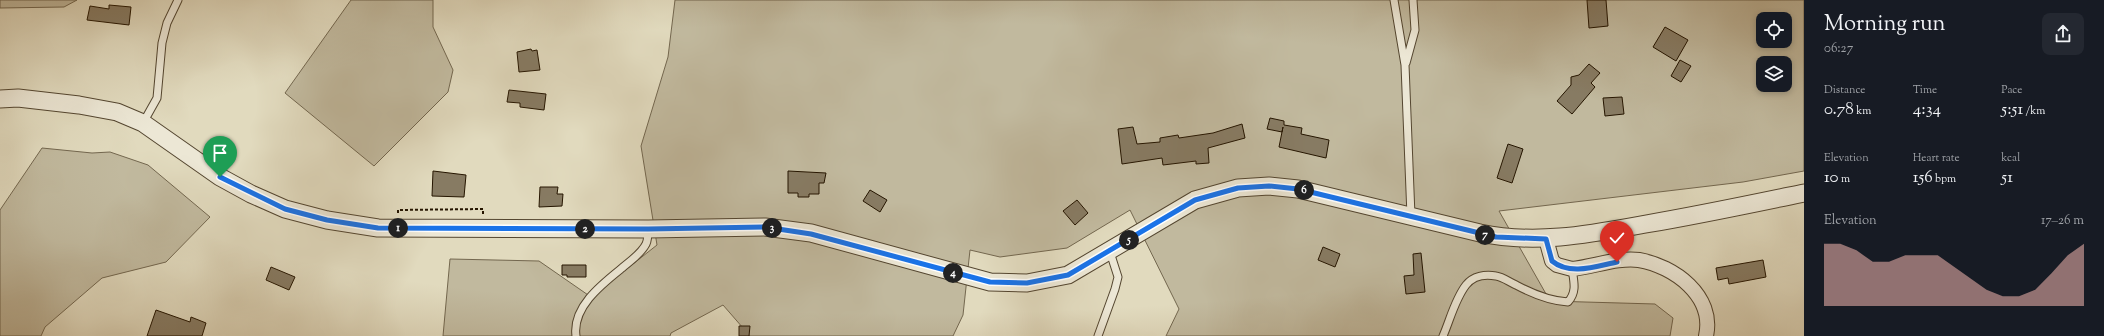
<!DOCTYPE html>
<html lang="en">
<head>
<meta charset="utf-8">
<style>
  :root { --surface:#171b24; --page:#242831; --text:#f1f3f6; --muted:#9ea1a6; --accent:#c59692 }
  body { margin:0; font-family:"Sorts Mill Goudy",serif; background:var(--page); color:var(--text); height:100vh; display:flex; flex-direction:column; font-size:15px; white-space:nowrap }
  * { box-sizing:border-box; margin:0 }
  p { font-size:13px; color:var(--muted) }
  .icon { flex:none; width:22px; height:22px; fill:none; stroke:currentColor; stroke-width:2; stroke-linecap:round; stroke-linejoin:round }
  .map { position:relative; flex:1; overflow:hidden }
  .sheet { display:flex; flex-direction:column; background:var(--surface); width:300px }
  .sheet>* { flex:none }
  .controls { position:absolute; left:1756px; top:12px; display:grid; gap:8px }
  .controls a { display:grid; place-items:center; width:36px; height:36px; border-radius:8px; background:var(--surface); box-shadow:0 2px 6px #0003; font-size:20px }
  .pin { position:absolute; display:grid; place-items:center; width:34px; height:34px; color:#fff; margin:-41px -17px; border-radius:50% 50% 50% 0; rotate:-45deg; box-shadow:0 0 4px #0007 }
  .pin .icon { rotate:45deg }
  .km { position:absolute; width:20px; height:20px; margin:-10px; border-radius:50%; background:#222; color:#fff; font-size:11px; line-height:20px; text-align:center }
  .round { display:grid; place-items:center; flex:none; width:42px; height:42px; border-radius:8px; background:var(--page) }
  .overview { display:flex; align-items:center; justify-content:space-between; height:68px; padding:0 20px }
  h1 { font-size:22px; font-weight:600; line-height:30px }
  .metrics { display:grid; grid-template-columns:repeat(3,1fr); gap:6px; height:68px; padding:4px 20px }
  .metrics div { display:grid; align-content:center }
  .metrics b { font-size:17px; font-weight:600 }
  .metrics small { font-size:11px; font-weight:400 }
  .metrics p { font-size:11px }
  .chart { height:112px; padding:8px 20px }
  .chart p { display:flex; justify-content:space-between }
  .chart svg { width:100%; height:72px; margin-top:4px; fill:var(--accent); opacity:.7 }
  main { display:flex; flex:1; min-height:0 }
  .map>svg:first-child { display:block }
  .green { fill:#c1b99e; stroke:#73674f; fill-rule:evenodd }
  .building { fill:#877b63; stroke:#251500 }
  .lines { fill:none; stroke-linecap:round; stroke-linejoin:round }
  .service-casing { stroke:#544630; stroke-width:9 }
  .minor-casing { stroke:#544630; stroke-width:16 }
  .tertiary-casing { stroke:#544630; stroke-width:19 }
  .path { stroke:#251500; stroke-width:2; stroke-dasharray:3 2; stroke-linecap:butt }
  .service { stroke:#ece7d5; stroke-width:7 }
  .minor { stroke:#ece7d5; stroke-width:14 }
  .tertiary { stroke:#ece7d5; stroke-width:17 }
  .route-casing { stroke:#fff; stroke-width:8 }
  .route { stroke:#1a73e8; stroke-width:5 }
</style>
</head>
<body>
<main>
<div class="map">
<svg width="1804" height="336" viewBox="0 0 1804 336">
  <rect width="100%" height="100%" fill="#e1dabe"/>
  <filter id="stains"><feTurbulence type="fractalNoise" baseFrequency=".005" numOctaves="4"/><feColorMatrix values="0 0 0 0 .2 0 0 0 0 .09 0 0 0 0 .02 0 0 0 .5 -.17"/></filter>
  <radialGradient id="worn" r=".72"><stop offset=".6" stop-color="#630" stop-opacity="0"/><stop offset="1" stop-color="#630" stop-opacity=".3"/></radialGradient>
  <path class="green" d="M0,0H77L64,7L0,8Z
    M351,0H433V27L453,70L448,92L374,166L285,93Z
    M675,0H1804V171L1743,182L1499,211L1550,301L1655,304L1673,318L1670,336H1166L1179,309L1130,210L1067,248L1000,257L970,250L963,315L953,336H750L723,305L671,333L670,336H443L450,259L539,261L591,297L657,245L641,146L668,57ZM1763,19H1785V41H1763ZM1763,63H1785V85H1763Z
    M42,148L92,153L110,152L148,165L210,217L166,262L102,278L45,327L41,336H0V210Z"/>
  <path class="building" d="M1587,0H1606L1608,26L1589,28Z
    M109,5L131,7L129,25L87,20L90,6L109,9Z
    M1665,27L1688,40L1676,61L1653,47Z
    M531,49L532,51L537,50L540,70L519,72L517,52Z
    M1680,60L1691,66L1681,82L1671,76Z
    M1589,64L1600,73L1591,83L1595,87L1572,114L1557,101L1571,85V77L1579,75Z
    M509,90L546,94L544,110L520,107V103L507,102Z
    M1622,97L1624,114L1605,116L1603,98Z
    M1270,118L1284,121V125L1302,128L1301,134L1329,140L1326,158L1279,147L1283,127L1282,132L1267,129Z
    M1242,124L1245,138L1208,148L1209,163L1196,164V161L1163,165L1162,158L1122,164L1118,129L1133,127L1137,144L1160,142V138L1178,135L1179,138L1213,133Z
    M1508,144L1523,149L1512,183L1497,178Z
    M433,171L466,175L464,197L432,196Z
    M788,171L826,173L824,183H819V194H809V197H798V193H788Z
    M540,187H558L557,194H563L562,206L539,207Z
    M870,190L887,200L880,212L863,201Z
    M1077,200L1088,213L1075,225L1063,211Z
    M1323,247L1340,254L1335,267L1318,260Z
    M1421,253L1425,292L1406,294L1404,276L1414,275L1413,254Z
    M1763,260L1766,277L1729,284L1728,278L1718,280L1716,268Z
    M562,265H586V277H567V275H562Z
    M271,267L295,277L289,290L266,280Z
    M156,310L190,322L191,317L206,323L202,336H147Z
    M739,326H750L749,336H739Z"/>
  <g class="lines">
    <g class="service-casing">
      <path id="service" d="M1394,0L1405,65L1411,216
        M1406,63L1415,30L1413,0
        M143,123L157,98L162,43L167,23L178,0
        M576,336C572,307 602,284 622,268C630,261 641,254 646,244C648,240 648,234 648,229
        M1098,336L1115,289L1118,277L1110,252
        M1443,336C1450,320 1455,299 1466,285C1473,276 1485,274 1496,276C1503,277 1509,282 1516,285C1531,293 1551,301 1568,302C1577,292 1574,282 1572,269"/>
    </g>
    <g class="minor-casing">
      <path id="minor" d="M1546,239L1552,261L1557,265L1572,269C1593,267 1618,257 1639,260C1674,266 1715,296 1706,336"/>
    </g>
    <g class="tertiary-casing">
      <path id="tertiary" d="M0,99L18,98L79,105L117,112L143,123L220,177L251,194L285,209L327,220L378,228L648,229L765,227L811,233L990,282L1027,283L1068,275L1195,200L1238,188L1269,186L1298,189L1480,233C1536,245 1591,234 1646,224C1699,215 1751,204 1804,193"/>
    </g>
    <path class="path" d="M398,213V210L483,209V215"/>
    <use href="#service" class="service"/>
    <use href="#minor" class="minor"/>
    <use href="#tertiary" class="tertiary"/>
  </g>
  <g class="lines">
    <g class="route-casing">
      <path id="route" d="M220,177L285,209L327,220L378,228L648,229L765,227L811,234L990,282L1027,283L1068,275L1195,200L1238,188L1269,186L1298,189L1496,237L1546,239L1552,261C1570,276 1597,266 1617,262"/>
    </g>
    <use href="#route" class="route"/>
  </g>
  <rect width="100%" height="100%" filter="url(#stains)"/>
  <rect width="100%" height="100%" fill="url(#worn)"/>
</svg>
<div class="controls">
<a><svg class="icon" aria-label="locate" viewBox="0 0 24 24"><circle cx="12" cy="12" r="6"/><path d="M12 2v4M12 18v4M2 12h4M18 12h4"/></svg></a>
<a><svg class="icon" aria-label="layers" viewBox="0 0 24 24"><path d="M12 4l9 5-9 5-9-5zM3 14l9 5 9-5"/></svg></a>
</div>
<div class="pin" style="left:220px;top:177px;background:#1e9e55"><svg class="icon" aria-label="arrive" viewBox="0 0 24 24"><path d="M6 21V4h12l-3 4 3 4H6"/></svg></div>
<div class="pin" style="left:1617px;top:262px;background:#d93025"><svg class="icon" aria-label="check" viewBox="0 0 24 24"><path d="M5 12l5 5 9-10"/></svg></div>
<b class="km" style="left:398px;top:228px">1</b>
<b class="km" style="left:585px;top:229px">2</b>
<b class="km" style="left:772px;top:228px">3</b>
<b class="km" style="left:953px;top:273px">4</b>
<b class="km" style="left:1129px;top:240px">5</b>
<b class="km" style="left:1304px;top:190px">6</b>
<b class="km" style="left:1485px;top:235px">7</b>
</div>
<section class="sheet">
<div class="overview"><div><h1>Morning run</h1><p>06:27</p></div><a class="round"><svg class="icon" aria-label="share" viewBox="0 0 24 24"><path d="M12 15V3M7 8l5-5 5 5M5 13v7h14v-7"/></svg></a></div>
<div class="metrics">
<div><p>Distance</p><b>0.78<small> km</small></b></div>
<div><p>Time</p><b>4:34</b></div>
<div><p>Pace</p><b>5:51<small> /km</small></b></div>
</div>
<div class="metrics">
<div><p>Elevation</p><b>10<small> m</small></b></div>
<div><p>Heart rate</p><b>156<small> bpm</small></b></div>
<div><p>kcal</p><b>51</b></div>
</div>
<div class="chart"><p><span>Elevation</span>17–26 m</p>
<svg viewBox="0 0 160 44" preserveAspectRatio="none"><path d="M0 44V6L10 6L20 10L30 17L40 17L50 13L60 13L70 13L80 20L90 27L100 34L110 38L120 38L130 34L140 24L150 13L160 6V44z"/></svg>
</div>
</section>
</main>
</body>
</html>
